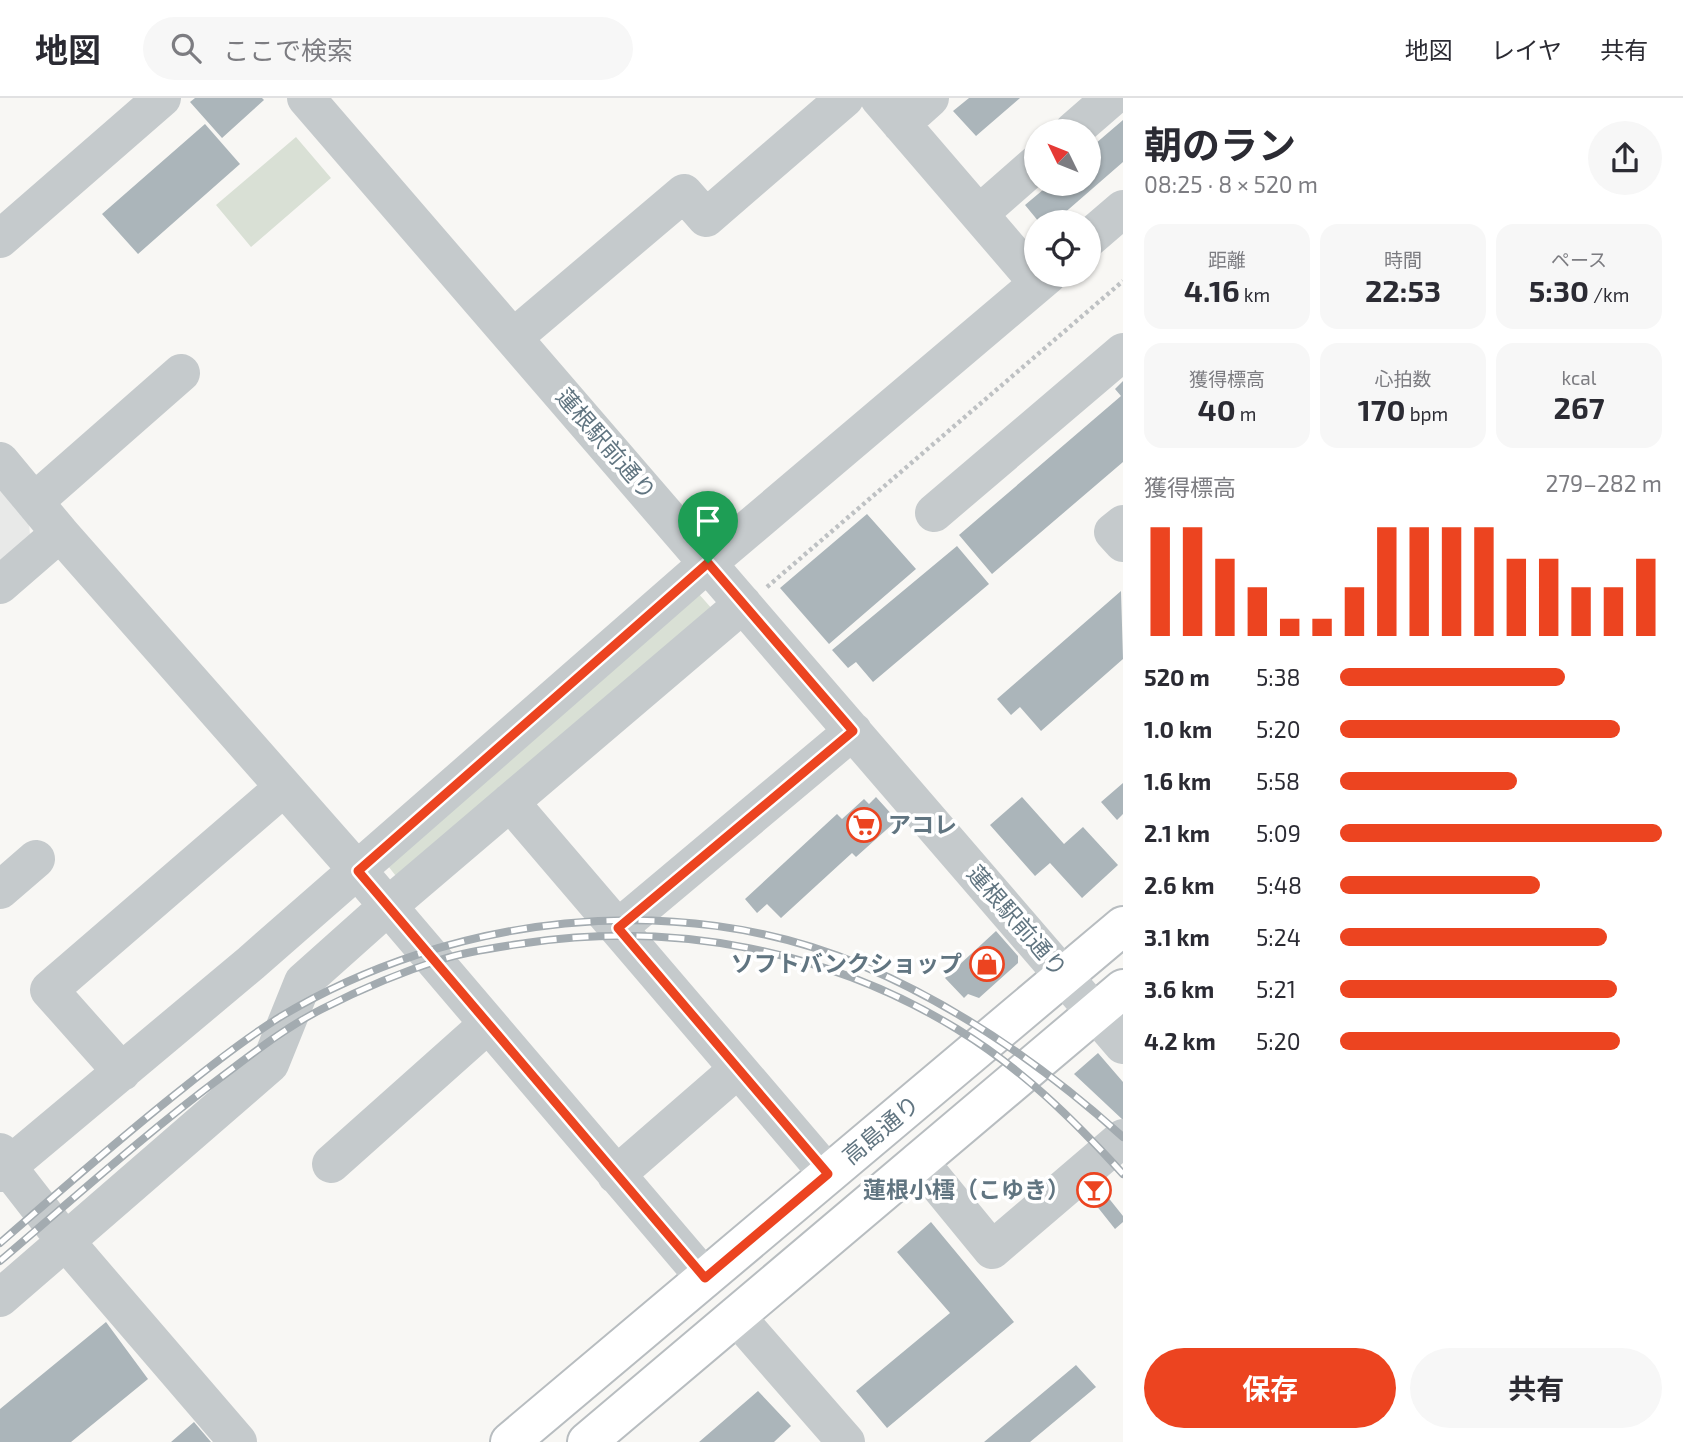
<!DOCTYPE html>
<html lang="ja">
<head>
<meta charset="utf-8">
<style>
  :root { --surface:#fff; --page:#f7f7f7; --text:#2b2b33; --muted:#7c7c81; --line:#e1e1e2; --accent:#ec4420 }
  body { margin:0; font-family:"Exo 2","Noto Sans JP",sans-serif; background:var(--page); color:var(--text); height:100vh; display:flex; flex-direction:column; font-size:26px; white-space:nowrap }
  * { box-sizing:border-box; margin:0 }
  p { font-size:23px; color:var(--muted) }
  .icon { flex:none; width:38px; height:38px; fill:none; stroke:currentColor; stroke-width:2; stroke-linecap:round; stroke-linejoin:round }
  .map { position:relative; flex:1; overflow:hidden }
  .sheet { display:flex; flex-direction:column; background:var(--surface); width:560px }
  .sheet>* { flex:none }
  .needle { width:46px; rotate:313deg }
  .fabs { position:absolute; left:1024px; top:21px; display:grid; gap:14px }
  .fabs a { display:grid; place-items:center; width:77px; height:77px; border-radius:50%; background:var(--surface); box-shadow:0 2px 5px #0004; font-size:35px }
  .pin { position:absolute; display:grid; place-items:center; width:60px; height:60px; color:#fff; margin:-72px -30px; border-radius:50% 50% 50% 0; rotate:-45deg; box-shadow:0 0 7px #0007 }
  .pin .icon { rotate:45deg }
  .round { display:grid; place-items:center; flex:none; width:74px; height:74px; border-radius:37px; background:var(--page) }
  .summary { display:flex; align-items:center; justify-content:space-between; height:119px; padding:0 21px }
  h1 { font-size:38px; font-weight:700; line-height:52px }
  .metrics { display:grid; grid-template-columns:repeat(3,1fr); gap:10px; height:119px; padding:7px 21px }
  .metrics div { display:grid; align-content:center; border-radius:18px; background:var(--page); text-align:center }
  .metrics b { font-size:30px; font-weight:700 }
  .metrics small { font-size:19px; font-weight:400 }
  .metrics p { font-size:19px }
  .chart { height:196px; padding:14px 21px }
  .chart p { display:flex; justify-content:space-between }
  .chart svg { width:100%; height:126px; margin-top:7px; stroke:var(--accent); stroke-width:6 }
  .primary-button { display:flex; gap:14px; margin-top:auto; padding:14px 21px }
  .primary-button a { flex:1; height:80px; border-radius:42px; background:var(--accent); color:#fff; font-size:28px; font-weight:700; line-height:80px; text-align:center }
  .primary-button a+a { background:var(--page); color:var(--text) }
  ul { padding:0 21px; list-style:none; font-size:23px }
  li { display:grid; grid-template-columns:112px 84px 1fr; align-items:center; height:52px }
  li i { height:18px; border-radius:9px; background:var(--accent) }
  header { display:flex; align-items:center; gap:42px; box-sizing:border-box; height:98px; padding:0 35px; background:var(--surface); border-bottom:2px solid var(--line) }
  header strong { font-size:33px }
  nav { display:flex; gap:38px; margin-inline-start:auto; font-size:24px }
  .search { width:490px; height:63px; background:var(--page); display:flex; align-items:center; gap:18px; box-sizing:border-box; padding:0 24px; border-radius:38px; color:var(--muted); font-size:26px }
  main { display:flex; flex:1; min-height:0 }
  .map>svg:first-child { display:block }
  .built { fill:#e8e9e8 }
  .green { fill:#d9e0d5 }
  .building { fill:#abb5ba }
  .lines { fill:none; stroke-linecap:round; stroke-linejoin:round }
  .major-casing { stroke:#b8bdc0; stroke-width:42 }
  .path { stroke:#bec1c3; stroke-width:4.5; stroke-dasharray:3.5 3.5; stroke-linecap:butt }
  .minor { stroke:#c5cacc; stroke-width:38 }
  .major { stroke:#fff; stroke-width:38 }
  .rail-casing { stroke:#a3abb0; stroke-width:8 }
  .rail { stroke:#fff; stroke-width:5; stroke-dasharray:16; stroke-linecap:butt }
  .route-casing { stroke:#fff; stroke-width:14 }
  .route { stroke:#ec4420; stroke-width:9 }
  .labels { text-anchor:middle; stroke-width:7; stroke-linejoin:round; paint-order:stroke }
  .street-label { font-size:23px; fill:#617581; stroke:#fff }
  .poi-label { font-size:23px; font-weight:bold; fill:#617581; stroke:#fff; text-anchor:end }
</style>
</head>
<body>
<header>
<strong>地図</strong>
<div class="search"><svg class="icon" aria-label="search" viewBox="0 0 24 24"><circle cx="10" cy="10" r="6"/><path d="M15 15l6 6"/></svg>ここで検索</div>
<nav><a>地図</a><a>レイヤ</a><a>共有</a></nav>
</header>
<main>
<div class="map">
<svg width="1123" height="1344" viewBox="0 0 1123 1344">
  <rect width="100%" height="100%" fill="#f8f7f4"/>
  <path class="built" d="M0,392L29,426L30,437L0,463Z"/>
  <path class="green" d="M296,39L331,80L251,149L216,107Z
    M698,495L713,512L399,782L385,764Z"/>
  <path class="building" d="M195,0H262L264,2L222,40L190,4Z
    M969,0H1020L976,38L953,13Z
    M1123,22V64L1054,124H1039L1025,107L1050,86H1088V52Z
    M205,26L240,66L138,156L102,116Z
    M1123,283V364L992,476L959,437L1121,298L1115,291Z
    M867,416L916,471L829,546L780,490Z
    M957,448L989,486L873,584L856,564L848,570L832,552Z
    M1121,493L1123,561L1041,633L1020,609L1011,617L997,601Z
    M1123,685V716L1117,722L1101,704Z
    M876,699L895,720V724L856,759L852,755L781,820L767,806L757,815L745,801L837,716L842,721L864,701L869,706Z
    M1022,699L1064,746L1083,729L1118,767L1082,800L1050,765L1035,778L990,727Z
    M996,833L1018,858V865L979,900L968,896L964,900L945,880Z
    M1098,955L1123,984V1022L1074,976Z
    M1095,1083L1123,1118V1124L1115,1131L1084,1092Z
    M931,1124L1014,1224L887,1330L856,1293L950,1215L897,1154Z
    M106,1224L148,1281L71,1344H0V1311Z
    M1076,1267L1096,1289L1030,1344H984Z
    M758,1293L791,1328L774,1344H699Z
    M194,1324L211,1344H171Z"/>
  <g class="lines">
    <g class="major-casing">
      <path id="major" d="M510,1344L1123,828
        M587,1344L1123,891"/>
    </g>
    <path class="path" d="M767,489L1123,183"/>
    <path class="minor" d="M306,0L1123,947
      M879,0L1038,185
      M901,26L930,0
      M1073,33L1111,0
      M979,116L1036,66
      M0,141L162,0
      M1088,141L1123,111
      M514,239L684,95L706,120L845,0
      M0,363L60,435L358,773L705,1180
      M34,404L181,275
      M934,415L1123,254
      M1123,426L1113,434L1123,445
      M0,487L60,435
      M510,704L828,1076
      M0,792L36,761
      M618,830L853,633
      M122,974L49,892L283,690
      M0,1054L17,1081L66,1144L238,1344
      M919,1063L992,1152L1123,1040
      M331,1066L488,926
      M0,1075L251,865L708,465L1048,177
      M616,1077L738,971
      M0,1200L270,966L303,884L387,809L743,506
      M736,1218L846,1344"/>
    <use href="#major" class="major"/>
    <g class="rail-casing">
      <path id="rail" d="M0,1145C60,1093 120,1040 182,991C213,966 246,940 280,919C450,817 676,789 861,867C958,908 1045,969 1123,1039
        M0,1163C73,1101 144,1037 220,980C252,956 286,929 322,911C361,891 401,874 443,861C469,853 499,849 526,845C675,823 828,852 957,931C1021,970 1073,1021 1123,1076"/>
    </g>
    <use href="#rail" class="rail"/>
  </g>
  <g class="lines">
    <g class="route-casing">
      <path id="route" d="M708,465L853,633L618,830L828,1076L705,1180L358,773Z"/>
    </g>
    <use href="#route" class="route"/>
  </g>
  <defs>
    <g id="supermarket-ring" transform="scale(1.75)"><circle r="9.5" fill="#fff" stroke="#ec4420" stroke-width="1.5"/><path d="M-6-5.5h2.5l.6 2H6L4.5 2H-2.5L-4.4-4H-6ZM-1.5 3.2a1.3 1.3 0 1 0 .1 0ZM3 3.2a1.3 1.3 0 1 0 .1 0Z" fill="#ec4420"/></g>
    <g id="shop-ring" transform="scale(1.75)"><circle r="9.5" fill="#fff" stroke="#ec4420" stroke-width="1.5"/><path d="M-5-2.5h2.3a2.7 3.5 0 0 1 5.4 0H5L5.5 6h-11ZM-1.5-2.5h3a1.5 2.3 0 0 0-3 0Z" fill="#ec4420"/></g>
    <g id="bar-ring" transform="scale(1.75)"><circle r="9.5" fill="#fff" stroke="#ec4420" stroke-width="1.5"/><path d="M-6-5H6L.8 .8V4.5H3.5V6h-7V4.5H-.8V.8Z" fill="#ec4420"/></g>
  </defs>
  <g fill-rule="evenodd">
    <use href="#supermarket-ring" x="864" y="727"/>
    <use href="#shop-ring" x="987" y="866"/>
    <use href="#bar-ring" x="1094" y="1092"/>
  </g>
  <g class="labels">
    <g class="street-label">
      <text transform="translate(606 346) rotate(49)" y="8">蓮根駅前通り</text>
      <text transform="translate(1017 823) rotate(49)" y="8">蓮根駅前通り</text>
      <text transform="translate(881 1032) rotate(-40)" y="8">高島通り</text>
    </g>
    <g class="poi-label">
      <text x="888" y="735" text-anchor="start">アコレ</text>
      <text x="962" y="874">ソフトバンクショップ</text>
      <text x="1070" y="1100">蓮根小樰（こゆき）</text>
    </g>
  </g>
</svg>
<div class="fabs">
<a><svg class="needle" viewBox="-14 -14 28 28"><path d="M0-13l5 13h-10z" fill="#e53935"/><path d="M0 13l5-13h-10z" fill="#7c7c81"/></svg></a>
<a><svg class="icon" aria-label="locate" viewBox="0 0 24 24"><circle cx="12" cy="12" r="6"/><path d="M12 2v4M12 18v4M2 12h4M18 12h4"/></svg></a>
</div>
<div class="pin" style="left:708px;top:465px;background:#1e9e55"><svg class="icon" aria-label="arrive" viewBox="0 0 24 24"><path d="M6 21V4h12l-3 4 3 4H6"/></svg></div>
</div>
<section class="sheet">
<div class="summary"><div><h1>朝のラン</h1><p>08:25 · 8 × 520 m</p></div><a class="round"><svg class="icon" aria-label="share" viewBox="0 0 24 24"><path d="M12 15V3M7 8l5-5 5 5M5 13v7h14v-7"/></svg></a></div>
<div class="metrics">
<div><p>距離</p><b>4.16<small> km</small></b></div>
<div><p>時間</p><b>22:53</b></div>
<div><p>ペース</p><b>5:30<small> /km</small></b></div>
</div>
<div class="metrics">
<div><p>獲得標高</p><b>40<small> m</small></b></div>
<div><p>心拍数</p><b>170<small> bpm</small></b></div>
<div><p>kcal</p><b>267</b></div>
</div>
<div class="chart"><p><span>獲得標高</span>279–282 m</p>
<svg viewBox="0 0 160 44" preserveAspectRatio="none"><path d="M5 44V6M15 44V6M25 44V17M35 44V27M45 44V38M55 44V38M65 44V27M75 44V6M85 44V6M95 44V6M105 44V6M115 44V17M125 44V17M135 44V27M145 44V27M155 44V17"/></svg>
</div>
<ul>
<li><b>520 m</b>5:38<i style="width:70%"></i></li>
<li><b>1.0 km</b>5:20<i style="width:87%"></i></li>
<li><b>1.6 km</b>5:58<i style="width:55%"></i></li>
<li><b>2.1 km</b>5:09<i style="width:100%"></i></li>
<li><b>2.6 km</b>5:48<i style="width:62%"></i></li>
<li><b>3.1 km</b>5:24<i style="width:83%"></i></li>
<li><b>3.6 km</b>5:21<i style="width:86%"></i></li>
<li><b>4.2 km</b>5:20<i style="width:87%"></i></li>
</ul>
<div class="primary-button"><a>保存</a><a>共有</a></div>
</section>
</main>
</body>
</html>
